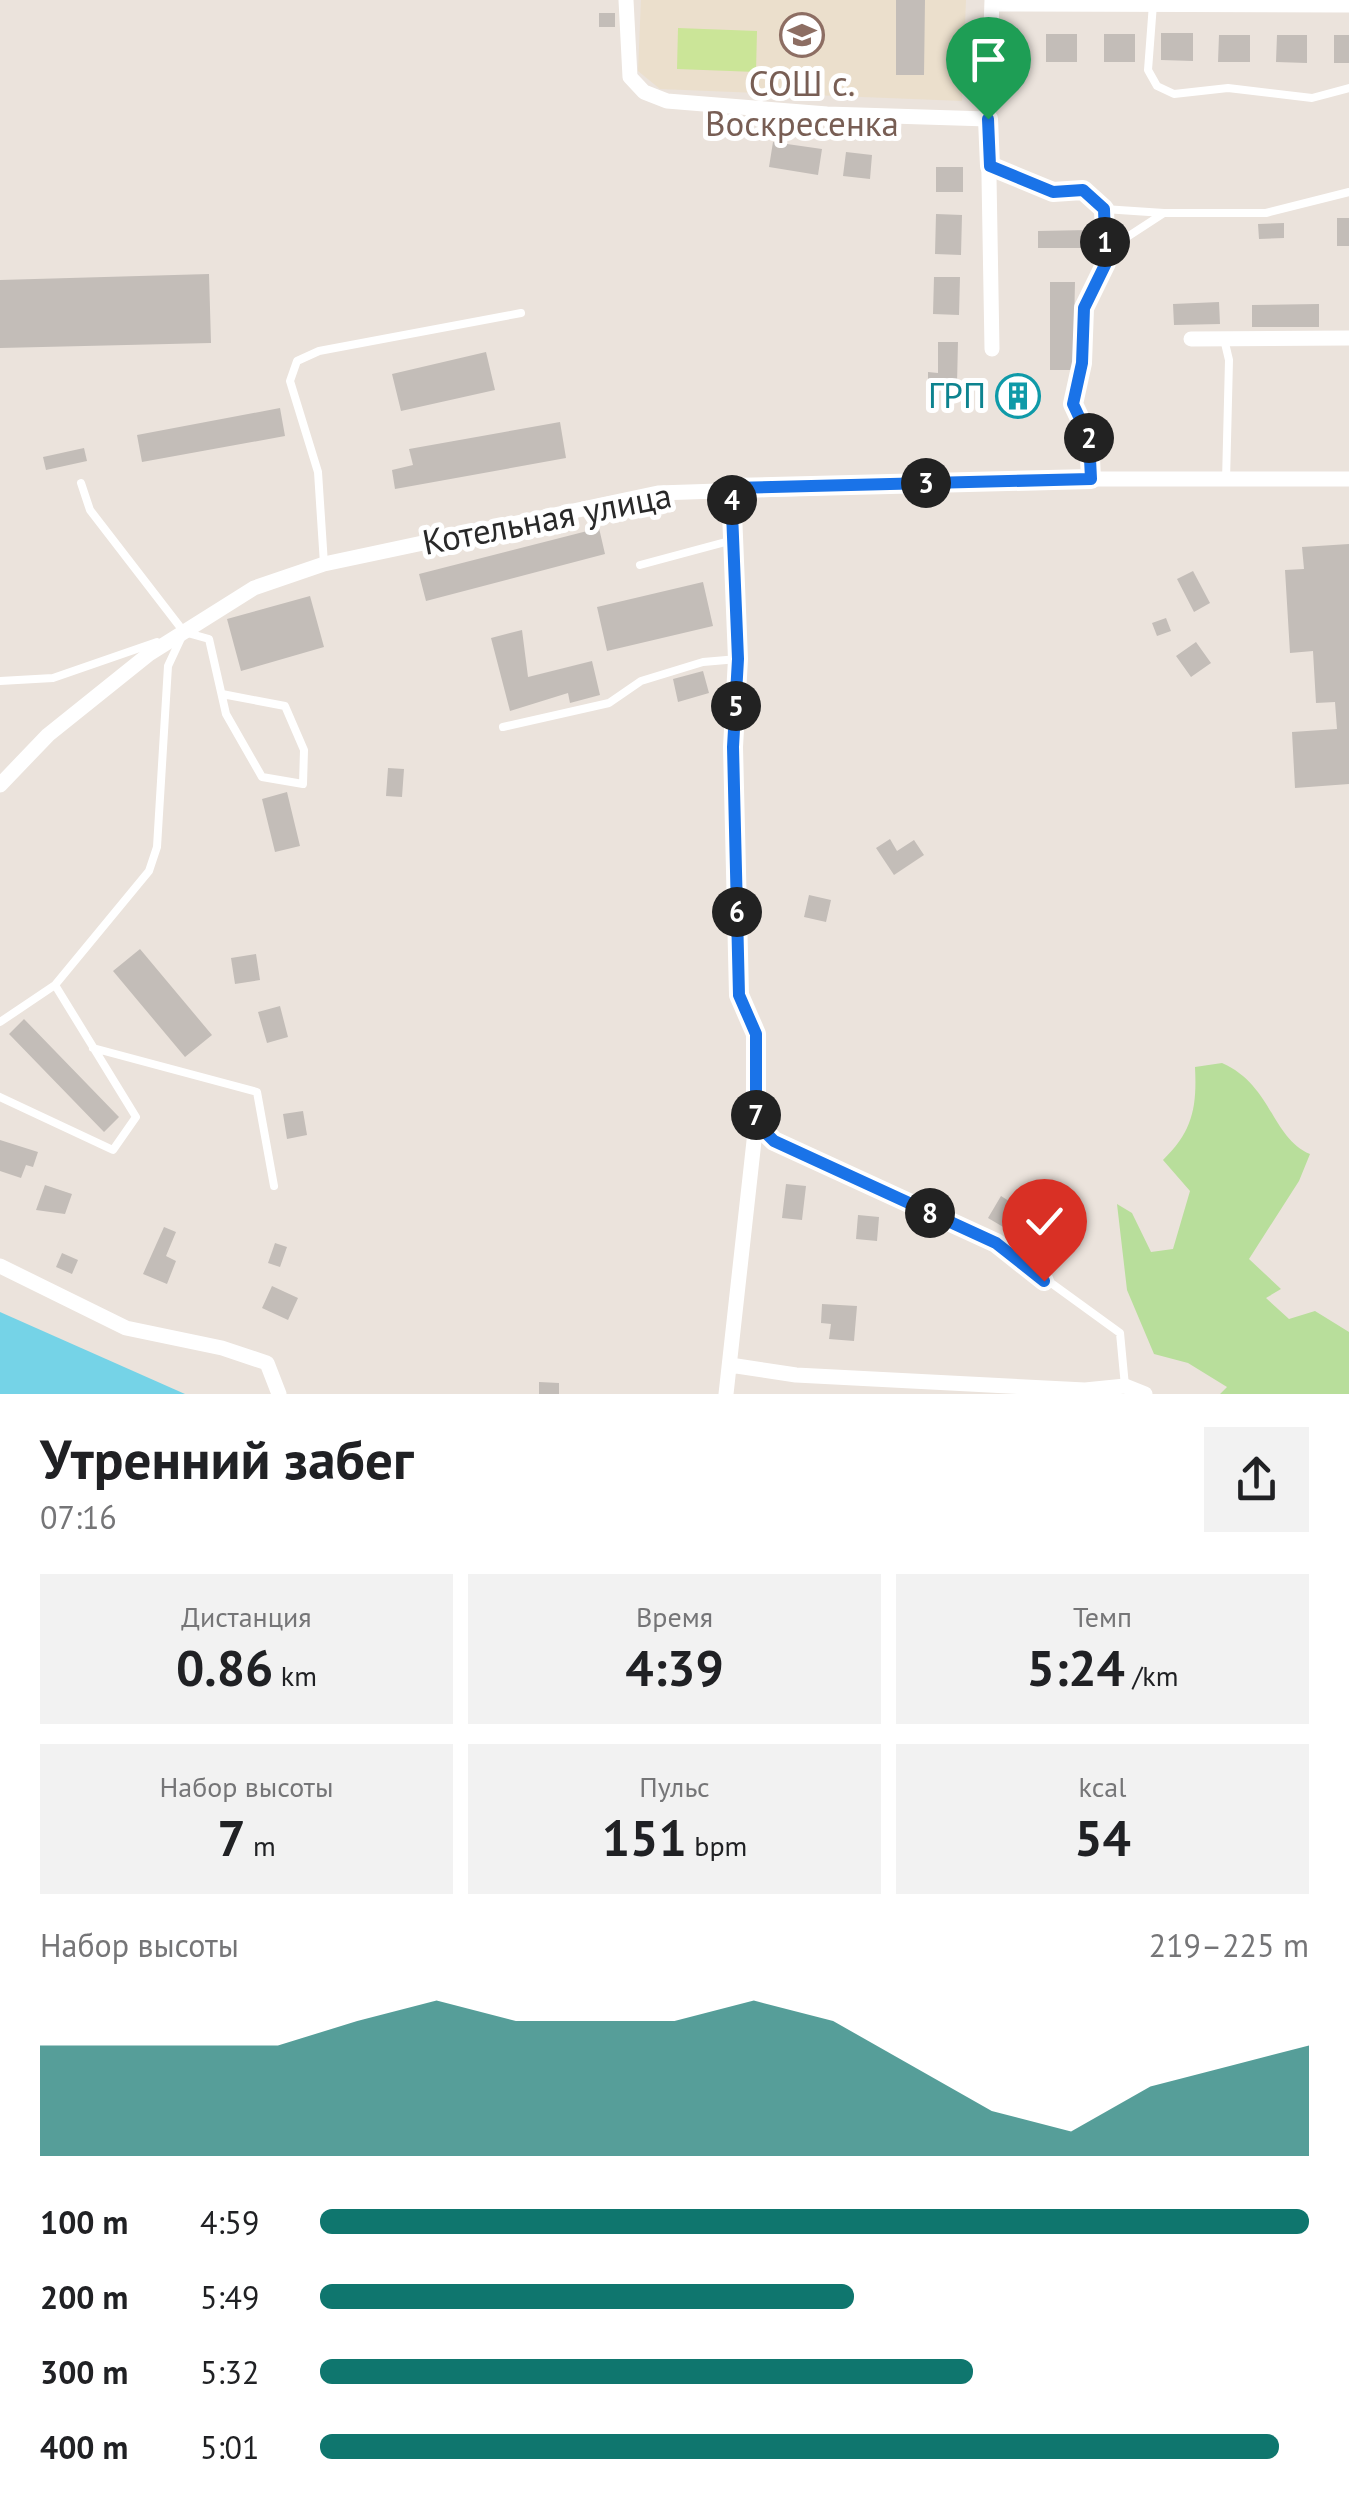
<!DOCTYPE html>
<html lang="ru">
<head>
<meta charset="utf-8">
<style>
  :root { --surface:#fff; --page:#f2f2f2; --text:#202124; --muted:#757577; --accent:#0f766e }
  body { margin:0; font-family:"PT Sans",sans-serif; background:var(--page); color:var(--text); height:100vh; display:flex; flex-direction:column; font-size:38px; white-space:nowrap }
  * { box-sizing:border-box; margin:0 }
  p { font-size:32px; color:var(--muted) }
  .icon { flex:none; width:55px; height:55px; fill:none; stroke:currentColor; stroke-width:2; stroke-linecap:round; stroke-linejoin:round }
  .map { position:relative; height:1394px; overflow:hidden }
  .side { display:flex; flex-direction:column; background:var(--surface); flex:1 }
  .side>* { flex:none }
  .pin { position:absolute; display:grid; place-items:center; width:85px; height:85px; color:#fff; margin:-102px -42px; border-radius:50% 50% 50% 0; rotate:-45deg; box-shadow:0 0 10px #0007 }
  .pin .icon { rotate:45deg }
  .km { position:absolute; width:50px; height:50px; margin:-25px; border-radius:50%; background:#222; color:#fff; font-size:28px; line-height:50px; text-align:center }
  .round { display:grid; place-items:center; flex:none; width:105px; height:105px; border-radius:0px; background:var(--page) }
  .summary { display:flex; align-items:center; justify-content:space-between; height:170px; padding:0 40px }
  h1 { font-size:55px; font-weight:600; line-height:75px }
  .stats { display:grid; grid-template-columns:repeat(3,1fr); gap:15px; height:170px; padding:10px 40px }
  .stats div { display:grid; align-content:center; border-radius:0px; background:var(--page); text-align:center }
  .stats b { font-size:50px; font-weight:600 }
  .stats small { font-size:28px; font-weight:400 }
  .stats p { font-size:28px }
  .chart { height:280px; padding:20px 40px }
  .chart p { display:flex; justify-content:space-between }
  .chart svg { width:100%; height:180px; margin-top:10px; fill:var(--accent); opacity:.7 }
  ul { padding:0 40px; list-style:none; font-size:32px }
  li { display:grid; grid-template-columns:160px 120px 1fr; align-items:center; height:75px }
  li i { height:25px; border-radius:12px; background:var(--accent) }
  .map>svg:first-child { display:block }
  .education { fill:#ebdfcc }
  .green { fill:#b8de9b }
  .pitch { fill:#cbe598 }
  .water { fill:#75d3e7 }
  .building { fill:#c3bdb8 }
  .lines { fill:none; stroke-linecap:round; stroke-linejoin:round }
  .lane { stroke:#fff; stroke-width:8 }
  .street { stroke:#fff; stroke-width:15 }
  .route-casing { stroke:#fff; stroke-width:20 }
  .route { stroke:#1a73e8; stroke-width:12 }
  .labels { text-anchor:middle; stroke-width:10; stroke-linejoin:round; paint-order:stroke }
  .education-label { font-size:35px; fill:#785e54; stroke:#fff }
  .culture-label { font-size:35px; fill:#0d838f; stroke:#fff; text-anchor:end }
  .street-label { font-size:35px; fill:#292929; stroke:#fff }
</style>
</head>
<body>
<div class="map">
<svg width="1349" height="1394" viewBox="0 0 1349 1394">
  <rect width="100%" height="100%" fill="#ebe3dc"/>
  <path class="education" d="M641,0H966L962,101L660,89L638,71Z"/>
  <path class="green" d="M1222,1063C1272,1085 1271,1137 1310,1154L1299,1181L1249,1259L1281,1289L1266,1298L1289,1319L1315,1311L1349,1332V1394H1220L1227,1387L1188,1363L1154,1354L1127,1290L1117,1204L1132,1213L1151,1252L1173,1249L1190,1191L1163,1160C1193,1131 1197,1107 1195,1067Z"/>
  <path class="pitch" d="M678,28L757,31L756,72L677,69Z"/>
  <path class="water" d="M0,1312L185,1394H0Z"/>
  <path class="building" d="M896,0H925L924,75H896Z
    M599,13H615V27H599Z
    M1161,33H1193V61L1161,60Z
    M1046,34H1077V62H1046Z
    M1104,34H1135V62H1104Z
    M1219,35H1250V62H1218Z
    M1277,35H1307V63L1276,62Z
    M1334,35H1349V63H1334Z
    M773,142L822,149L818,175L769,167Z
    M846,152L872,155L870,179L843,176Z
    M936,167H963V192H936Z
    M936,214L962,215L961,255L935,254Z
    M1337,218H1349V246H1337Z
    M1284,223V238L1259,239L1258,224Z
    M1088,230V248H1038V231Z
    M209,274L211,343L0,348V280Z
    M934,277H960L959,315L933,314Z
    M1050,282H1075L1073,370H1050Z
    M1219,302L1220,324L1174,325L1173,304Z
    M1319,304V327H1252V305Z
    M938,342H958L957,384H928V372L938,373Z
    M486,352L495,390L401,411L392,374Z
    M1010,388H1027V404H1010Z
    M280,408L285,436L142,462L137,435Z
    M560,422L566,458L395,489L392,470L413,465L409,449Z
    M84,448L87,461L46,470L43,457Z
    M599,528L605,554L426,601L419,574Z
    M1349,544V784L1295,788L1292,732L1337,729L1335,702L1316,703L1313,651L1290,653L1285,570L1304,569L1302,547Z
    M1193,571L1210,603L1194,612L1177,579Z
    M703,582L713,626L607,651L597,607Z
    M310,596L324,647L241,671L227,619Z
    M1166,618L1171,631L1157,636L1152,623Z
    M522,630L528,677L592,661L600,695L570,703L568,693L510,711L491,638Z
    M1196,642L1211,663L1191,677L1176,656Z
    M703,671L709,693L678,702L673,679Z
    M388,768L404,769L402,797L386,796Z
    M287,792L300,846L275,852L262,799Z
    M890,839L897,851L914,840L924,855L894,875L876,848Z
    M809,895L831,900L826,922L804,917Z
    M140,949L212,1035L185,1057L113,971Z
    M256,954L260,980L235,984L231,958Z
    M280,1006L288,1037L267,1043L258,1012Z
    M24,1019L119,1117L104,1132L9,1034Z
    M303,1111L307,1135L287,1139L283,1114Z
    M0,1140L38,1152L33,1167L26,1165L21,1178L0,1171Z
    M786,1184L806,1186L802,1220L782,1218Z
    M45,1185L72,1194L65,1214L36,1210Z
    M1001,1196L1023,1210L1010,1231L988,1218Z
    M858,1215L879,1217L877,1241L856,1239Z
    M164,1227L176,1232L166,1256L176,1261L167,1284L143,1274Z
    M275,1243L287,1247L280,1267L268,1263Z
    M62,1253L78,1260L72,1274L56,1267Z
    M272,1286L298,1298L288,1320L262,1308Z
    M822,1304L857,1306L854,1341L829,1339L831,1324L821,1323Z
    M539,1382L559,1383V1394H539Z"/>
  <g class="lines">
    <path class="lane" d="M1153,4L1148,70L1157,86L1174,94L1228,88L1312,98L1349,88
      M990,166L1053,192L1083,190L1104,209L1164,213
      M1104,209L1105,263
      M1224,339L1229,360L1226,481
      M1091,478L1089,438L1073,404L1082,363L1084,308L1121,241L1164,213H1266L1349,192
      M81,483L90,510L184,632L209,639L226,714L262,777L303,784L304,750L285,706L222,694
      M324,564L318,472L290,381L297,361L319,351L521,313
      M640,565L733,540
      M0,681L53,678L157,642
      M503,727L609,703L641,681L703,662L738,659
      M0,1022L55,985L149,871L157,847L168,666L182,636
      M93,1048L257,1092L274,1186
      M0,1097L113,1150L136,1117L55,985
      M756,1123L774,1141L996,1243L1120,1333L1125,1386"/>
    <path class="street" d="M626,0L630,77L644,92L667,101L827,114L988,119
      M992,4L1349,5
      M1191,339L1349,338
      M992,349L988,119L992,0
      M0,785L48,735L149,654L254,588L324,564L658,493L1091,479H1349
      M0,1266L126,1328L222,1348L267,1363L279,1394
      M730,1365L796,1375L1085,1390L1125,1386L1145,1394
      M726,1394L756,1123L755,1035L739,995L733,747L738,659L731,488"/>
  </g>
  <g class="lines">
    <g class="route-casing">
      <path id="route" d="M988,119L990,166L1053,192L1083,190L1104,209L1106,263L1084,308L1082,363L1073,404L1089,438L1091,479L731,488L738,659L733,747L739,995L756,1034V1123L774,1141L996,1243L1044,1281"/>
    </g>
    <use href="#route" class="route"/>
  </g>
  <defs>
    <g id="school-ring" transform="scale(2.25)"><circle r="9.5" fill="#fff" stroke="#8d6e63" stroke-width="1.5"/><path d="M0-5L7-2L0 1L-7-2ZM-4 1L0 2.5L4 1V4Q0 6-4 4Z" fill="#8d6e63"/></g>
    <g id="building-ring" transform="scale(2.25)"><circle r="9.5" fill="#fff" stroke="#0f9aa8" stroke-width="1.5"/><path d="M-4-6H4V6H1V3H-1V6H-4ZM-2.5-4.3h1.7v1.8h-1.7ZM.8-4.3h1.7v1.8H.8ZM-2.5-1h1.7V.8h-1.7ZM.8-1h1.7V.8H.8Z" fill="#0f9aa8"/></g>
  </defs>
  <g fill-rule="evenodd">
    <use href="#school-ring" x="802" y="35"/>
    <use href="#building-ring" x="1018" y="396"/>
  </g>
  <g class="labels">
    <g class="education-label">
      <text x="802" y="96">СОШ с.<tspan x="802" dy="40">Воскресенка</tspan></text>
    </g>
    <g class="culture-label">
      <text x="986" y="408">ГРП</text>
    </g>
    <g class="street-label">
      <text transform="translate(547 519) rotate(-11)" y="12">Котельная улица</text>
    </g>
  </g>
</svg>
<div class="pin" style="left:988px;top:119px;background:#1e9e55"><svg class="icon" aria-label="arrive" viewBox="0 0 24 24"><path d="M6 21V4h12l-3 4 3 4H6"/></svg></div>
<div class="pin" style="left:1044px;top:1281px;background:#d93025"><svg class="icon" aria-label="check" viewBox="0 0 24 24"><path d="M5 12l5 5 9-10"/></svg></div>
<b class="km" style="left:1105px;top:242px">1</b>
<b class="km" style="left:1089px;top:438px">2</b>
<b class="km" style="left:926px;top:483px">3</b>
<b class="km" style="left:732px;top:500px">4</b>
<b class="km" style="left:736px;top:706px">5</b>
<b class="km" style="left:737px;top:912px">6</b>
<b class="km" style="left:756px;top:1115px">7</b>
<b class="km" style="left:930px;top:1213px">8</b>
</div>
<section class="side">
<div class="summary"><div><h1>Утренний забег</h1><p>07:16</p></div><a class="round"><svg class="icon" aria-label="share" viewBox="0 0 24 24"><path d="M12 15V3M7 8l5-5 5 5M5 13v7h14v-7"/></svg></a></div>
<div class="stats">
<div><p>Дистанция</p><b>0.86<small> km</small></b></div>
<div><p>Время</p><b>4:39</b></div>
<div><p>Темп</p><b>5:24<small> /km</small></b></div>
</div>
<div class="stats">
<div><p>Набор высоты</p><b>7<small> m</small></b></div>
<div><p>Пульс</p><b>151<small> bpm</small></b></div>
<div><p>kcal</p><b>54</b></div>
</div>
<div class="chart"><p><span>Набор высоты</span>219–225 m</p>
<svg viewBox="0 0 160 44" preserveAspectRatio="none"><path d="M0 44V17L10 17L20 17L30 17L40 11L50 6L60 11L70 11L80 11L90 6L100 11L110 22L120 33L130 38L140 27L150 22L160 17V44z"/></svg>
</div>
<ul>
<li><b>100 m</b>4:59<i style="width:100%"></i></li>
<li><b>200 m</b>5:49<i style="width:54%"></i></li>
<li><b>300 m</b>5:32<i style="width:66%"></i></li>
<li><b>400 m</b>5:01<i style="width:97%"></i></li>
</ul>
</section>
</body>
</html>
